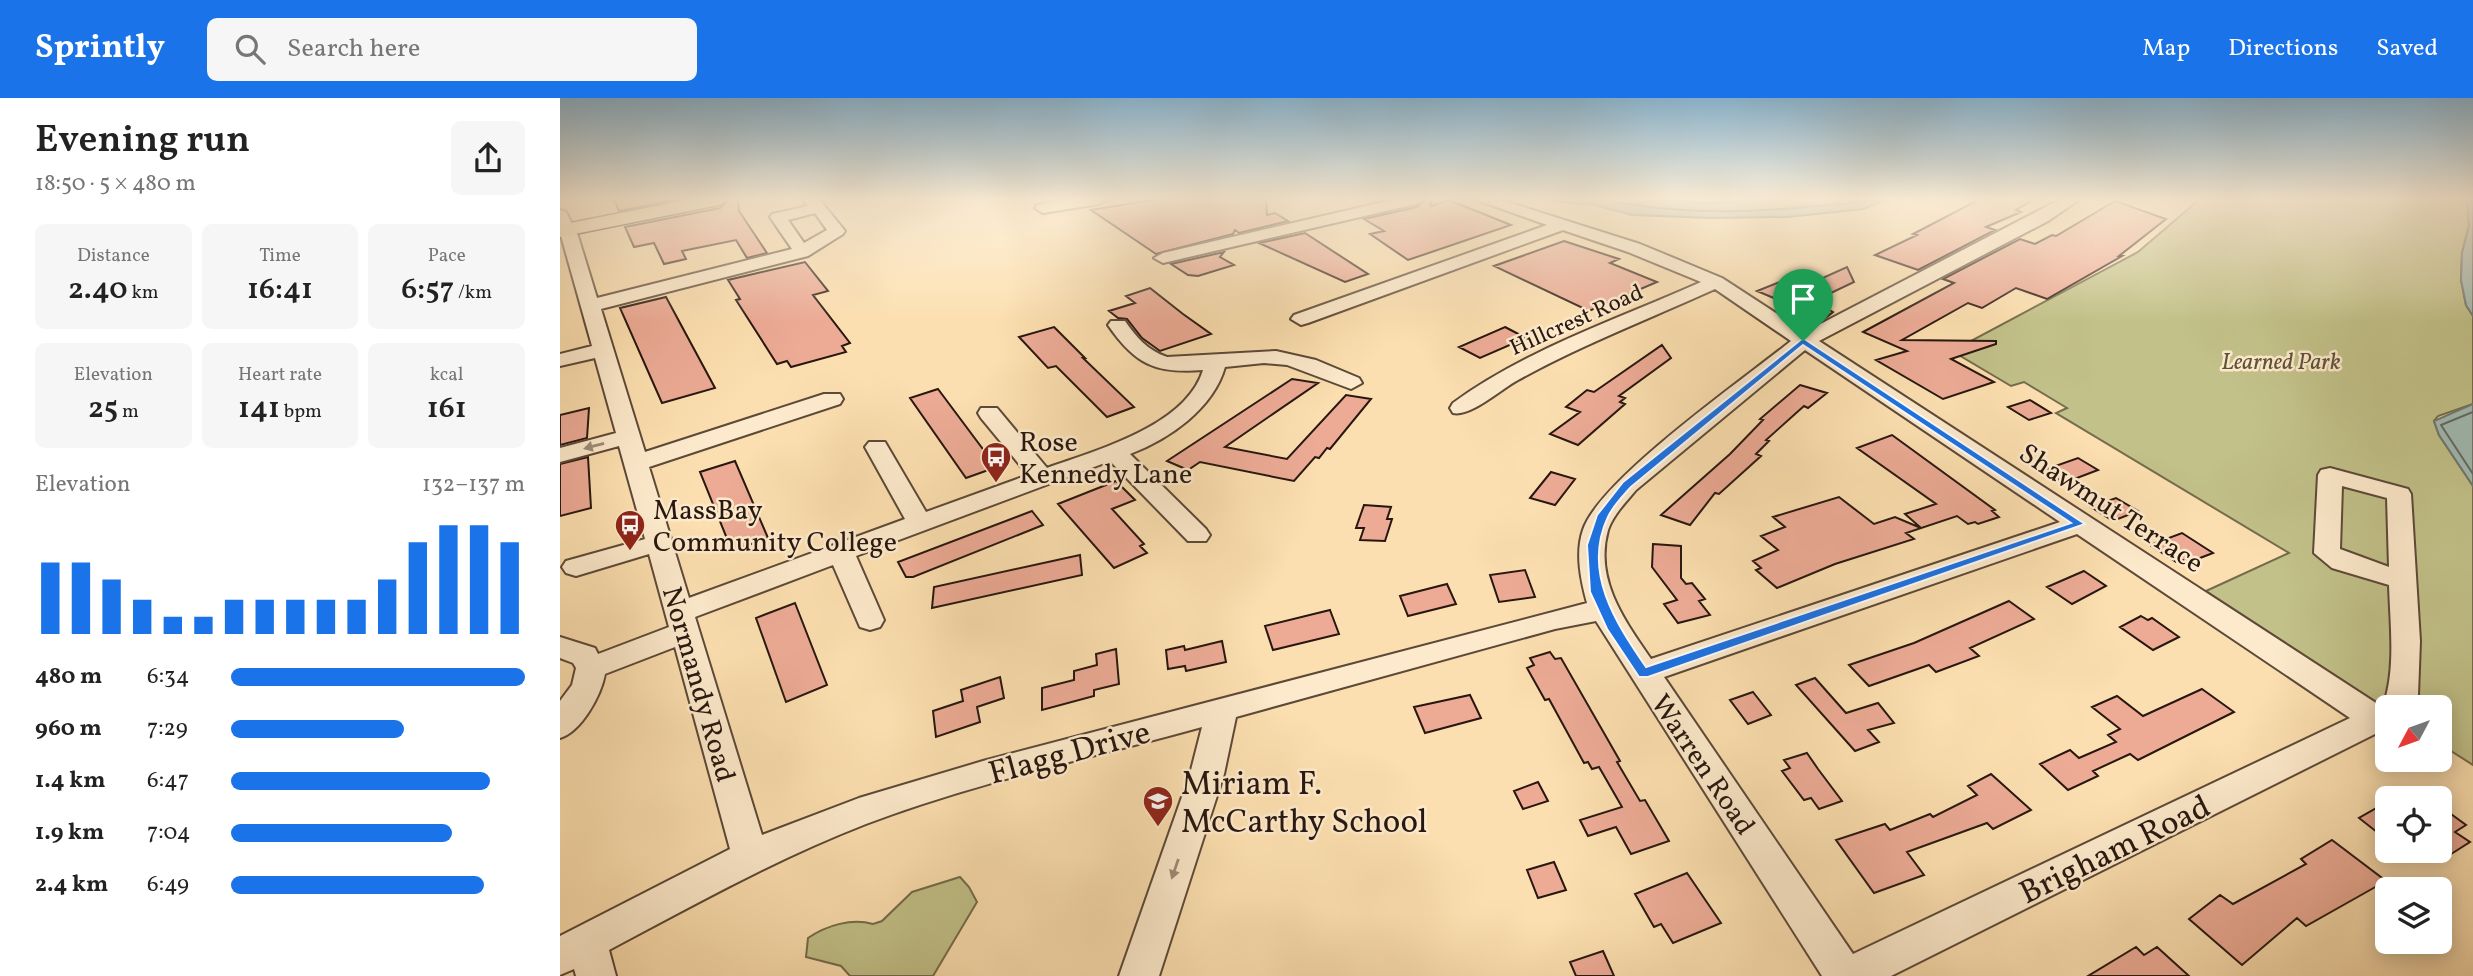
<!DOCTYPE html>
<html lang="en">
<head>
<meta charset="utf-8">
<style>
  :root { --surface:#fff; --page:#f6f6f6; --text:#222; --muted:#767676; --accent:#1a73e8 }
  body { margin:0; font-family:Vollkorn,serif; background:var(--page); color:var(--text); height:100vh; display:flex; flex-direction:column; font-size:26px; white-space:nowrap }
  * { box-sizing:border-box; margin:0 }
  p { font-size:23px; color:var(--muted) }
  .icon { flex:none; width:38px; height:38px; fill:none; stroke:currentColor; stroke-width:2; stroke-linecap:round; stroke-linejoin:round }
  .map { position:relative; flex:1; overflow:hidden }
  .side { display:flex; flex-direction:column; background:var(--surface); width:560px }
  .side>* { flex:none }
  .needle { width:46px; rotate:229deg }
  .tools { position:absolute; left:1815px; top:597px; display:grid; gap:14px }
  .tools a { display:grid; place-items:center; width:77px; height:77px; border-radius:10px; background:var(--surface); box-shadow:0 4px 18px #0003; font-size:35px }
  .pin { position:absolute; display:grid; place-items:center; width:60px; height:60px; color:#fff; margin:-72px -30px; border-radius:50% 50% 50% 0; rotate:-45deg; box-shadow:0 0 7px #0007 }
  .pin .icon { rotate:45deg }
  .round { display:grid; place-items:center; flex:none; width:74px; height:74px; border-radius:10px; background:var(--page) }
  .overview { display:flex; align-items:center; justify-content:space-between; height:119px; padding:0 35px }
  h1 { font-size:38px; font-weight:600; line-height:52px }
  .stats { display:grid; grid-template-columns:repeat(3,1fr); gap:10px; height:119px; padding:7px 35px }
  .stats div { display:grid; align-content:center; border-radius:10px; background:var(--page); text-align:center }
  .stats b { font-size:30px; font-weight:600 }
  .stats small { font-size:19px; font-weight:400 }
  .stats p { font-size:19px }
  .chart { height:196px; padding:14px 35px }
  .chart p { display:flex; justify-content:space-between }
  .chart svg { width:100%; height:126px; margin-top:7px; stroke:var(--accent); stroke-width:6 }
  ul { padding:0 35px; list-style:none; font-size:23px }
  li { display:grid; grid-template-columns:112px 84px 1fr; align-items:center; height:52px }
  li i { height:18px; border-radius:9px; background:var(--accent) }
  header { display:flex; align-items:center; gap:42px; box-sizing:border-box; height:98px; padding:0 35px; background:var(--accent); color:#fff }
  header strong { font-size:33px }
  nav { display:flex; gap:38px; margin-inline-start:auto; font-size:24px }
  .search { width:490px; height:63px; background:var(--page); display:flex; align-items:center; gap:18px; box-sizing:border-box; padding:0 24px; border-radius:10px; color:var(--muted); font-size:26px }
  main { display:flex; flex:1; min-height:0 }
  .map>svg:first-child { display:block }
  .green { fill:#c2c189; stroke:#746c4c; stroke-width:2 }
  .water { fill:#a1bbb4; stroke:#707972; stroke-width:2 }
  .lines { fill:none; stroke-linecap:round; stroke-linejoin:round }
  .shore { stroke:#646962; stroke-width:2 }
  .building { fill:#edab96; stroke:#271710; stroke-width:2 }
  .minor-casing { stroke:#5c4938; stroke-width:4 }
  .major-casing { stroke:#271710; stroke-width:3 }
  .minor { fill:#fdeacc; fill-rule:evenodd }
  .major { fill:#fcdfb0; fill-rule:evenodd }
  .oneway { fill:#9d8b77 }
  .route { fill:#1a73e8; stroke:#fff; stroke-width:2; fill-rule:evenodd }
  .labels { text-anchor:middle; stroke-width:5; stroke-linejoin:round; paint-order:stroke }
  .far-street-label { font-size:23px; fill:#271710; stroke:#fdeacc }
  .far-park-label { font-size:23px; font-style:italic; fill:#5d523a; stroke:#fdeacc }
  .poi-label { font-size:28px; fill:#271710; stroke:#fdeacc; text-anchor:start }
  .street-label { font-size:28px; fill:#271710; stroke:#fdeacc }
  .near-street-label { font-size:33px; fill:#271710; stroke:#fdeacc }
  .near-poi-label { font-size:33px; fill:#271710; stroke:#fdeacc; text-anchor:start }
</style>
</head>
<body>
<header>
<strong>Sprintly</strong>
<div class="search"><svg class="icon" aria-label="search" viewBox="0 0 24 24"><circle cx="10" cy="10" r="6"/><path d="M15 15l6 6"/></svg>Search here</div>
<nav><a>Map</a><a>Directions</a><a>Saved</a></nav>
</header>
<main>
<section class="side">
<div class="overview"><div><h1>Evening run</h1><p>18:50 · 5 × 480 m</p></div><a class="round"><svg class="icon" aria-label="share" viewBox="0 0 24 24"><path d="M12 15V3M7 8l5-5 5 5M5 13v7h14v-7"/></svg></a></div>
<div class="stats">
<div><p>Distance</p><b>2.40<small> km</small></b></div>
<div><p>Time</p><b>16:41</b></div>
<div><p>Pace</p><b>6:57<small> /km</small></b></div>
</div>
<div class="stats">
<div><p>Elevation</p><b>25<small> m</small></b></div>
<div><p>Heart rate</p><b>141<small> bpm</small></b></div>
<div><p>kcal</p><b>161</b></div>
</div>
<div class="chart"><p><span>Elevation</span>132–137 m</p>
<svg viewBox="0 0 160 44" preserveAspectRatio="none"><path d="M5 44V19M15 44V19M25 44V25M35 44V32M45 44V38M55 44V38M65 44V32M75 44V32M85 44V32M95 44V32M105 44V32M115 44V25M125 44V12M135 44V6M145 44V6M155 44V12"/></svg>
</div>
<ul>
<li><b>480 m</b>6:34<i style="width:100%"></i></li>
<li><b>960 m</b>7:29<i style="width:59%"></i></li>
<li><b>1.4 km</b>6:47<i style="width:88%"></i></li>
<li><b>1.9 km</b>7:04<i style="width:75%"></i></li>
<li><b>2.4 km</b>6:49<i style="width:86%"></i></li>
</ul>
</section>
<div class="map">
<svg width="1913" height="878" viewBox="0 0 1913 878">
  <rect width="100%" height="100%" fill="#fcdfb0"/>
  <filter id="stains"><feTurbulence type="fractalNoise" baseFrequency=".00286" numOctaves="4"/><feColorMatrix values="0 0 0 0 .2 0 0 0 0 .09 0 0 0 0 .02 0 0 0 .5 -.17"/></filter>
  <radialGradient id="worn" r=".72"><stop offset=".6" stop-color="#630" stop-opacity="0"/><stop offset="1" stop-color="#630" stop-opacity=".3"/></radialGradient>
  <path class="green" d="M1640,101H1907L1909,128L1902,155L1901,182L1906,207L1913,218V306L1878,318L1874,323L1879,337L1913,388V667L1880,646V609L1827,611L1646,493L1729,455L1496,315L1507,310L1464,284L1451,288L1392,253L1578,154Z
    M400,779L409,789L417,804L373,878H290L281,868L246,859L248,840C267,827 292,820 313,826L322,823L352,794Z"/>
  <path class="water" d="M969,101H1327L1304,111L1228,119L1150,120L1072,117L1035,107Z
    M1907,101H1913V218L1906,207L1901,182L1902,155L1909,128Z
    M1913,306V388L1879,337L1874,323Z"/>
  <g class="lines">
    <path class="shore" d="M1040,101C1112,116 1183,116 1255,108C1274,106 1292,107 1309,101
      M1076,101L1150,105L1247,101
      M1913,314L1881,327L1913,376"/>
  </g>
  <path class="building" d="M54,101H118L59,113Z
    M170,101H178L179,113L207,155L187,160L176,142L122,153L126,161L104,166L94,145L74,149L65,129L160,110Z
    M597,101H706L707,117L715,115L728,123L679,135L675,132L673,136L596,156L531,112Z
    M866,101H870L871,108L889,102L951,127L848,162L810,136L824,133L804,121L857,109Z
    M1420,101H1474L1456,112L1461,114L1426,129L1435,132L1358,172L1315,157L1357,137L1353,136Z
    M1555,103L1606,121L1559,158H1562L1487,201L1456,190L1422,210L1408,205L1342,242L1436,243V246L1391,261L1434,284L1383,301L1316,262L1347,253L1303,234L1394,185L1383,181L1460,141L1475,146L1492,137L1496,138Z
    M745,135L808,176L785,184L699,145Z
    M1004,143L1059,161L1050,165L1097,184L1029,213L934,168Z
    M664,154L660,159L674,167L638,178L628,177L611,166Z
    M245,164L268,193L253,197L290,245L282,248L286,254L231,269L227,263L217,266L176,202L180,201L168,182Z
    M1287,169L1294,184L1254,203L1273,214L1264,221L1197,193L1222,183L1236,192Z
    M590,190L623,216L651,236L600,253L582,240L567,221L558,220L549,213L575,205L566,198Z
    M106,199L155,290L102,305L60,210Z
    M494,229L525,260H523L574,309L547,319L496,268L488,270L459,239Z
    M945,229L966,240L920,260L899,249Z
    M1102,247L1111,260L1059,298L1065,300L1060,304L1065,306L1018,347L990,336L1020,314L1006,309L1027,292L1034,294Z
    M732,281L758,285L665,349L727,361L786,297L811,301L770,351L767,350L759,360L755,359L734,383L640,364L628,372L607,363Z
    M1240,287L1267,295L1248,310L1244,308L1206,342L1209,343L1196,356L1201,358L1159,396L1155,395L1130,427L1101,417L1170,356L1203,322L1200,321Z
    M378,291L431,362L428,363L434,370L406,380L350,300Z
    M1470,302L1491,315L1469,322L1448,309Z
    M29,310L27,340L0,347V317Z
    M1332,337L1435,412L1432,413L1439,419L1418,426L1415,424L1408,426L1397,418L1346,435L1354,441L1275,466L1217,490L1196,472L1201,470L1193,463L1218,452L1201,438L1225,429L1213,419L1279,399L1314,426L1335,419L1361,430L1345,416L1376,406L1297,350Z
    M28,359L31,410L0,418V366Z
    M1518,360L1538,372L1504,385L1484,372Z
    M175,363L208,440L172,453L140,374Z
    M991,374L1015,381L995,407L970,400Z
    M556,383L575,402L552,411L584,446L580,448L587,455L554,470L498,406Z
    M1556,400L1578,413L1553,423L1531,409Z
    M804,407L831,409L827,421H832L825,443L800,442L804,430H796Z
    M472,413L483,427L353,479H346L338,464Z
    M1622,435L1653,455L1627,465L1623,462L1616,464L1590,447Z
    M1093,446L1121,448V480L1126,486L1132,485L1145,501L1139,503L1150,517L1118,525L1104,506L1117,502L1092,469Z
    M520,457L522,477L372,510L374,489Z
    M965,472L975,499L939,504L930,477Z
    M1524,473L1546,488L1512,506L1487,489Z
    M887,486L896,506L848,518L840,498Z
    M1449,503L1474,521L1410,550L1419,558L1376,574L1369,567L1309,588L1289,567L1354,545Z
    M235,505L267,587L226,604L196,520Z
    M770,512L779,536L713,552L705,528Z
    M1581,518L1588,522L1592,520L1619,539L1593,552L1560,529Z
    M662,543L666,564L626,573L625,568L608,571L606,552L624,548L625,552Z
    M556,551L559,586L534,592V598L482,612V590L514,582V573L537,567L536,556Z
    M990,554L995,561L1001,560L1060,663L1057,664L1080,703L1085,702L1109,743L1071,756L1056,729L1028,738L1020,722L1062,709L1039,669L1032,671L1028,664L1024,665L989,601L985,602L967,570L974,567L970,560Z
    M440,579L444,600L417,609L420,624L376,639L373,613L403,603L401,592Z
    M1255,580L1286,615L1318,605L1334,625L1308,632L1319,644L1295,653L1236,587Z
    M1642,591L1674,614L1578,662L1570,656L1533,673L1538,678L1508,692L1480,666L1510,652L1519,660L1556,644L1548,637L1560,631L1532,609L1557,598L1583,618Z
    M1193,594L1211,617L1188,626L1170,602Z
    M910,597L921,620L865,635L854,609Z
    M1247,655L1258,671L1282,703L1259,711L1251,700L1244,702L1222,673L1230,670L1224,662Z
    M1431,676L1471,712L1433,731L1427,725L1347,754L1364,777L1314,795L1276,742L1325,726L1330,732L1370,716L1373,719L1417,697L1408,688Z
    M978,684L988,703L963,711L954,693Z
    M1827,704V742L1799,720Z
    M1880,708L1906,727L1895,734L1910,744L1880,763Z
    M1772,742L1826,783L1746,828L1737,820L1682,867L1629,821L1660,797L1673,806L1746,766L1741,761Z
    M994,764L1006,792L978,800L967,772Z
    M1127,775L1161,825L1113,845L1101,826L1094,829L1075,796Z
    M1576,849L1584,857L1597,849L1629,878H1528Z
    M1043,853L1054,878H1016L1010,864Z"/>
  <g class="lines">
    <g class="minor-casing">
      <path id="minor" d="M243,101H259L285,133L283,136L248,158L41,211L85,354L264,296H280L283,301L280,306L89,369L129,500L345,421L305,349L309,344H325L366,414L468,377L421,320L418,315L421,310H437L487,370C537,352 626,328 643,272C595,276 575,266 548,227L551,223H565C577,240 587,252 607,259L716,253L756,262L799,280L802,285L791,291L727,267L704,265L665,269C653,311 609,341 570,356L646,431L650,437L646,443H628L550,363L296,458L324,522L320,529L310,532L300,529L273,467L135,519L202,737L299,700L423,663L1027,505C1021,483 1015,455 1023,432C1039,382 1185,280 1231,243L1155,191C1089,221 1021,247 958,282C941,291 911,319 893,315L890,310L893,305C967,251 1058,221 1141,184L1068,154L1003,132L748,225L741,227L731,221L734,217L987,127L914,101H938L1080,146L1162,180L1245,234L1501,101H1520L1488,123L1259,243L1819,607L1824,605C1836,570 1830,524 1829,487L1772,470L1754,455L1758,377L1761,372L1770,370L1848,391L1851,396L1860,543L1858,597L1854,609H1827V640L1815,636L1331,878H1262L1036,523L995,531L676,619L664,676L599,878H559L630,676L642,629C530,660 414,685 306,726C216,761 134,807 49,852L56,878H16L14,871L0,877V838L170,751L115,549L45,576C41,598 21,634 0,640V603L12,587L16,570L13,565L0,560V539L35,550L38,556L109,529L89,456L16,478L6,475L2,469L6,463L85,441L59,348L0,364V350L56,335L35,260L0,268V256L32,248L0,134V112L6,114L18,138L37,200L232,151L210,119L212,116L248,108ZM255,115L267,132L244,145L228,122ZM1245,252L1500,424L1091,561C1065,523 1034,482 1048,432C1053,417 1066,404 1076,392ZM1782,388L1827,400L1829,469L1780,451ZM1517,436L1790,620L1293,856L1104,579Z
        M510,101H547L539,106L483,115L475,110L477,107Z
        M836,101H864L856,106L603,165L594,160L603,155Z"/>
    </g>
    <g class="major-casing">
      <path id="major" d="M131,101H168L159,107L0,139V127Z"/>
    </g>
    <use href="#minor" class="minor"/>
    <use href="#major" class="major"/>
  </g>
  <defs><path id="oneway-solid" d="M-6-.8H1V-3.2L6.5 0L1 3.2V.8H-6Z" transform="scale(1.75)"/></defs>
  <g class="oneway">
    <use href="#oneway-solid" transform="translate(34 348) rotate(165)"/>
    <use href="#oneway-solid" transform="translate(615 771) rotate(109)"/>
  </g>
  <linearGradient id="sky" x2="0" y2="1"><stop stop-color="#8bb7d3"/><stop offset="0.45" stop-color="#fef1db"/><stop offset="1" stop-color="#fef1db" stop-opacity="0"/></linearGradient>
  <rect width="1913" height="224" fill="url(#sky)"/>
  <path class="route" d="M1243,240L1525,426L1088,579H1079L1047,531L1030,494L1027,447L1037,417L1063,384ZM1243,247L1511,425L1086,569C1056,525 1022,474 1048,419C1053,408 1063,398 1071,389Z"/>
  <defs>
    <g id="bus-pin" transform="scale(1.575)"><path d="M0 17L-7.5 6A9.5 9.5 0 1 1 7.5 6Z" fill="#8f2418" stroke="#fdeacc"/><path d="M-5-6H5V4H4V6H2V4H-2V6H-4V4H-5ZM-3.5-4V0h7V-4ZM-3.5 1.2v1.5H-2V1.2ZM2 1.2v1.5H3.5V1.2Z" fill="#fff"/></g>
    <g id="school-pin" transform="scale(1.575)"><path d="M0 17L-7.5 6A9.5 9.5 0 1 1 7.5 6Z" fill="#8f2418" stroke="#fdeacc"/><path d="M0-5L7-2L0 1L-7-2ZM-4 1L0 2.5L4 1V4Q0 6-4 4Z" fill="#fff"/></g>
  </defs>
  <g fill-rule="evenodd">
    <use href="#bus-pin" x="436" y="359"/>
    <use href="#bus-pin" x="70" y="427"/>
    <use href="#school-pin" x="598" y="703"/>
  </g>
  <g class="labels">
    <g class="far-street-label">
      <text transform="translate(1016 221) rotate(-24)" y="8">Hillcrest Road</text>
    </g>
    <g class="far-park-label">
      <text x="1721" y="271">Learned Park</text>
    </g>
    <g class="poi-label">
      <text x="459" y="353">Rose<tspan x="459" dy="32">Kennedy Lane</tspan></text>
      <text x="93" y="421">MassBay<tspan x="93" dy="32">Community College</tspan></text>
    </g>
    <g class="street-label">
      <text transform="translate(1552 409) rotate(33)" y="10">Shawmut Terrace</text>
      <text transform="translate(140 586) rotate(74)" y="10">Normandy Road</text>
      <text transform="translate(1144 666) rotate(56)" y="10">Warren Road</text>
    </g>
    <g class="near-street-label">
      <text transform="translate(509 653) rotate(-15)" y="12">Flagg Drive</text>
      <text transform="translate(1554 750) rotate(-26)" y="12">Brigham Road</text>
    </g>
    <g class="near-poi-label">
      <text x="621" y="696">Miriam F.<tspan x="621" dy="38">McCarthy School</tspan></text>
    </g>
  </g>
  <rect width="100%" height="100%" filter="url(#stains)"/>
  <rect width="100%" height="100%" fill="url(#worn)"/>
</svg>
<div class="tools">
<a><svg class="needle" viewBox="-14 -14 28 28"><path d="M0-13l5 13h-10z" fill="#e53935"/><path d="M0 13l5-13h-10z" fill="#767676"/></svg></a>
<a><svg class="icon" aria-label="locate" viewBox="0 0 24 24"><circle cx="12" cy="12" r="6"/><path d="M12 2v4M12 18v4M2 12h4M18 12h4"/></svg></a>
<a><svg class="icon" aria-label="layers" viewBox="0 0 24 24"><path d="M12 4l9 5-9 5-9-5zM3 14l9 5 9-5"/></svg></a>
</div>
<div class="pin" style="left:1243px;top:243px;background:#1e9e55"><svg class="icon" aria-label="arrive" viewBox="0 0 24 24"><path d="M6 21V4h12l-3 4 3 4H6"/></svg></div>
</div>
</main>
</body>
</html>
